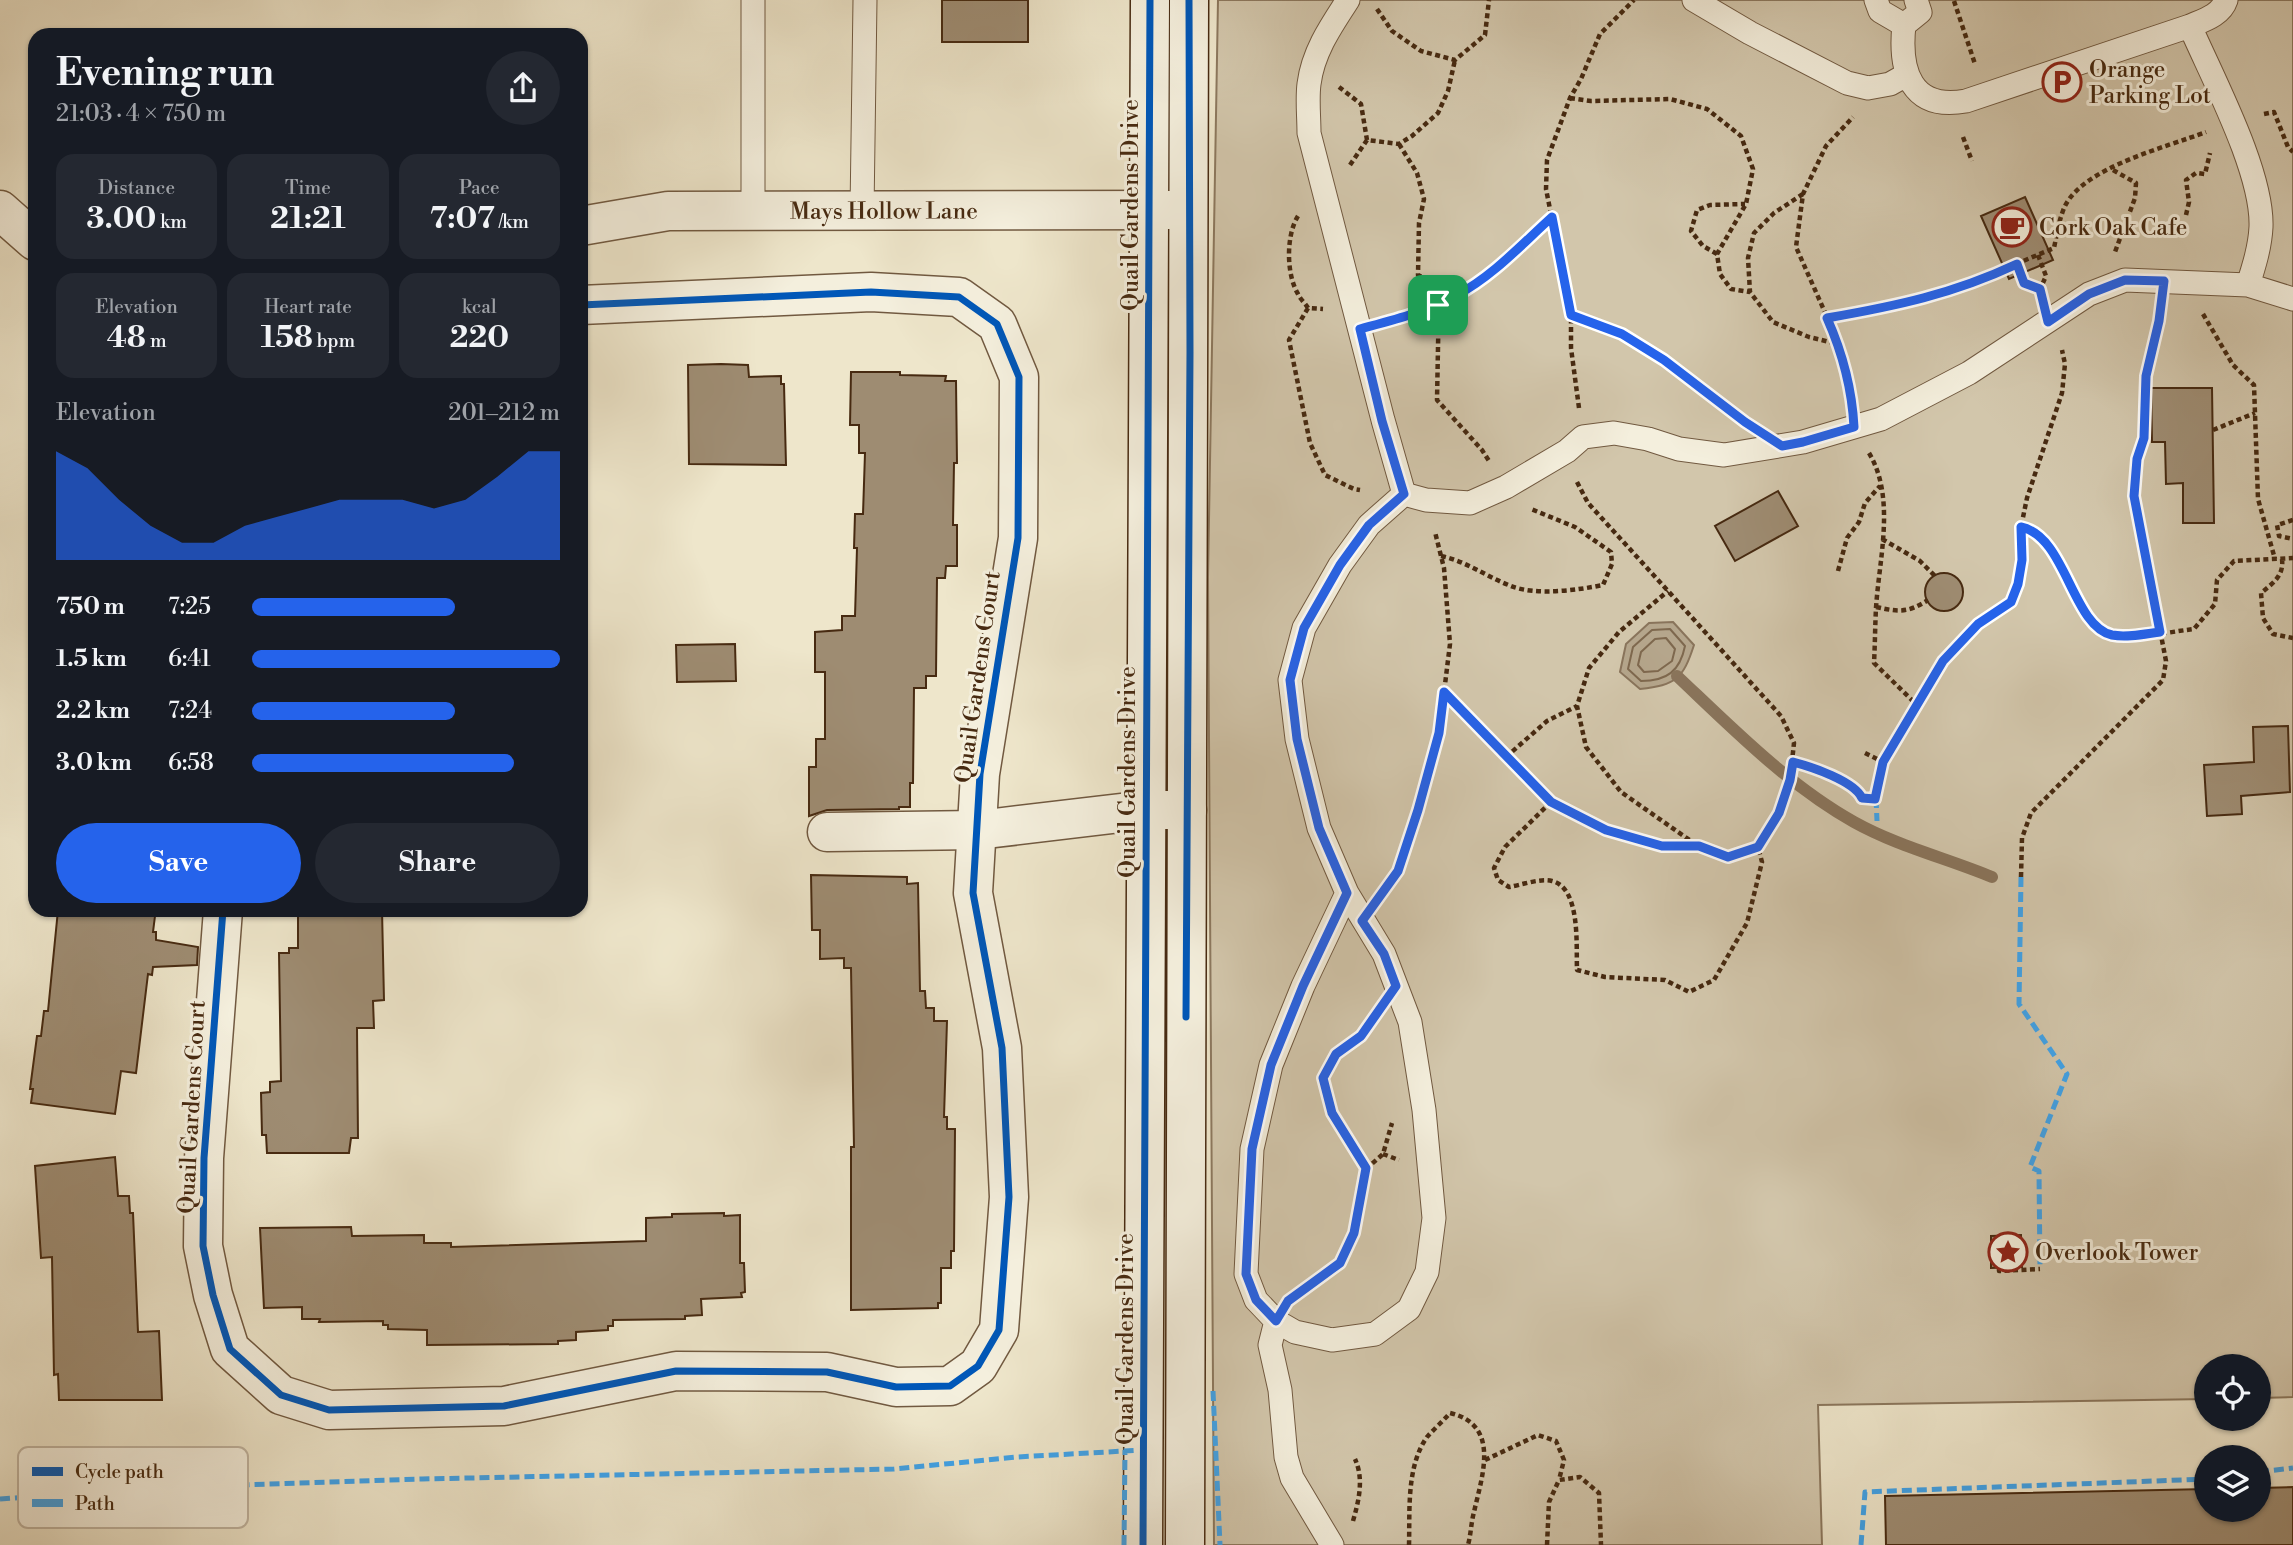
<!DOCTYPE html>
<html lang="en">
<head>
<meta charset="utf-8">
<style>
  :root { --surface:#171b24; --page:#242831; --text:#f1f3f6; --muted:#9ea1a6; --accent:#2563eb }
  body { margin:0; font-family:"Libre Bodoni",serif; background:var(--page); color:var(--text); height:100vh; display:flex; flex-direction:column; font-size:26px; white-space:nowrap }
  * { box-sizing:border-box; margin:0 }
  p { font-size:23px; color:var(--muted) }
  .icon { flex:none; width:38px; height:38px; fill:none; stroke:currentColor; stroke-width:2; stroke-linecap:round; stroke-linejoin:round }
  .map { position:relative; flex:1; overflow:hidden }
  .side { position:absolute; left:28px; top:28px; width:560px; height:889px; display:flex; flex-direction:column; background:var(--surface); border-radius:21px; box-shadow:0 2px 5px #0004 }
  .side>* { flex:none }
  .fabs { position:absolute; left:2194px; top:1354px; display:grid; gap:14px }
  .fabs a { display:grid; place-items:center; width:77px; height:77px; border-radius:50%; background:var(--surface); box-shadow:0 2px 5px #0004; font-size:35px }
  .pin { position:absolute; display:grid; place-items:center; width:60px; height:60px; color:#fff; margin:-30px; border-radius:14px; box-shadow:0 4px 10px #0006 }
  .round { display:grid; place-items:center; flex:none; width:74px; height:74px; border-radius:37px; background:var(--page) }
  .head { display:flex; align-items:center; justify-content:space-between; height:119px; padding:0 28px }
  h1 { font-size:38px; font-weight:800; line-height:52px }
  .stats { display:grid; grid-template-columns:repeat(3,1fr); gap:10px; height:119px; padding:7px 28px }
  .stats div { display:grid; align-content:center; border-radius:18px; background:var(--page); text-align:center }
  .stats b { font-size:30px; font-weight:800 }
  .stats small { font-size:19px; font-weight:400 }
  .stats p { font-size:19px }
  .chart { height:196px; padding:14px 28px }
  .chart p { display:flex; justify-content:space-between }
  .chart svg { width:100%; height:126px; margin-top:7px; fill:var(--accent); opacity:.7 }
  .action { display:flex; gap:14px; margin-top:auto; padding:14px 28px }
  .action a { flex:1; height:80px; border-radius:42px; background:var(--accent); color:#fff; font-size:28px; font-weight:800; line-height:80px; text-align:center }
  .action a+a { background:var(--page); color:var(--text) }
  ul { padding:0 28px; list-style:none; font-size:23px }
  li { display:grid; grid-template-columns:112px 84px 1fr; align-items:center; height:52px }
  li i { height:18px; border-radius:9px; background:var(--accent) }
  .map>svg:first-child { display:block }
  .green { fill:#d2c6ab; stroke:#8c785e; stroke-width:2 }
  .water { fill:#b5a68c; stroke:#89745b; stroke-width:2 }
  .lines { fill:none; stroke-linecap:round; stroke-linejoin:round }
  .shore { stroke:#7e684e; stroke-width:2 }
  .stream { stroke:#89745b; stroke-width:12 }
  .building { fill:#9e8c72; stroke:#472a11; stroke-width:2 }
  .lane-casing { stroke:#715940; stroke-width:25 }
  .street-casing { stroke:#715940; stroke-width:41 }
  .secondary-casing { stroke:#472a11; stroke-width:41 }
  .path { stroke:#472a11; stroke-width:4.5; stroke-dasharray:5 3.5; stroke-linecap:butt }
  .lane { stroke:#f4efdd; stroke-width:23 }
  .street { stroke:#f4efdd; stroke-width:38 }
  .secondary { stroke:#f4efdd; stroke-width:38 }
  .quiet { stroke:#3fa3ea; stroke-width:5; stroke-dasharray:10 5; stroke-linecap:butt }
  .cycleway-casing { stroke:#f4efdd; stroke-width:11 }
  .cycleway { stroke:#0057b8; stroke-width:7 }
  .route-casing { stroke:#fff; stroke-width:14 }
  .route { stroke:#2563eb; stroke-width:9 }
  .labels { text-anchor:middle; stroke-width:6; stroke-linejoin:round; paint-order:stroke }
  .poi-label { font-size:23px; fill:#472a11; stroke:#f4efdd; text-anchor:start }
  .street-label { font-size:23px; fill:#472a11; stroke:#f4efdd }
  .key { fill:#f4efdd; stroke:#c0b4a0; stroke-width:2 }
  .key-label { font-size:19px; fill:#472a11 }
</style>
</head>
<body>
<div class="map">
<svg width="2293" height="1545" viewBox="0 0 2293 1545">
  <rect width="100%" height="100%" fill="#eee6cb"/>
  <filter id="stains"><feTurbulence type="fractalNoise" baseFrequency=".00286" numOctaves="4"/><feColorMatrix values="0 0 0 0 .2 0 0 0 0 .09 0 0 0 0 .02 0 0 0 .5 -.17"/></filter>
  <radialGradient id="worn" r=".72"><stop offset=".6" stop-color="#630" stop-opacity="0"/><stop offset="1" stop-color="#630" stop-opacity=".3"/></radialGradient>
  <path class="green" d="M1218,0H2293V1397L2259,1398V1367H2207V1399L1818,1405L1822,1545H1214L1208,577Z"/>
  <path class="water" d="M1673,622L1694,645C1683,679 1676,685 1640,689L1620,672L1626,644L1649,623Z"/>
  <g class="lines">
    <path class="shore" d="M1670,629L1685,646C1680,671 1667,681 1641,681L1628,669L1633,647L1652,630Z
      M1666,638L1675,649L1672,661L1658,671L1644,672L1638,665L1641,652L1655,639Z"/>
    <path class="stream" d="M1677,676C1732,728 1788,785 1854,822C1897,846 1946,858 1992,877"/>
  </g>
  <path class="building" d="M942,0H1028V42H942Z
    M2025,197L2053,260L2009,279L1981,216Z
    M721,364L748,365L749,377L781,376V384H784L786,465L689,464L688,365Z
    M851,372H900V375L946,376L945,381H956L957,463H954L953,525H957V566H946L945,578H937L936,676H926V688H914L913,783H910V807H899V809L827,810L809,816V767H816V739H825V672H815V632L842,630V616H855L857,548H854L855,514H863L865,453H859V425H850Z
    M2151,388H2212L2214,523H2183V483L2166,484L2165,442H2152Z
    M1778,491L1798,526L1735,561L1715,526Z
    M1925 592a19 19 0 1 1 38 0a19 19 0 1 1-38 0Z
    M735,644L736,681L677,682L676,645Z
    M2288,726L2290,792L2241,796L2242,814L2207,816L2204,765L2254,762L2253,727Z
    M811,875L907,877V884L918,883L920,991H925L926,1008H934V1021H947L944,1117H947V1129H955L954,1251H951V1268H941V1303H938V1308L851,1310V1147H854L851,968H844V958L820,959V930H812Z
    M58,910H138L137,914L155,916L153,932H156V940L198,947L197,965L153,967L152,975L148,974L136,1073L121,1071L115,1114L31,1103L33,1089H30L37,1036H41L44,1011H48Z
    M298,910H382L384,1000L373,1001L374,1028H357L358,1138H351L349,1153H267L266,1135H262L261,1093L270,1092V1082L281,1081L279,953H289V948H298Z
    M115,1157L118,1196H129L130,1213H133L138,1332L159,1331L162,1400H59L58,1374L54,1375L52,1257L41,1258L35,1166Z
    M724,1213V1216L740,1215V1263H744L745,1292L741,1293L742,1297L701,1299L702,1315L685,1316V1319L613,1320V1326H608V1330L576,1332V1340L558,1341V1344L427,1345V1330L388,1329V1325H383V1321L319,1322L320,1319H302V1307L264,1308L260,1228L351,1227L352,1236L424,1235V1243H451V1247L646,1241V1218L672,1217V1214Z
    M2021,1235L2022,1267L1991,1268V1236Z
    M2293,1487V1545H1886L1885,1496L2207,1489V1510H2259V1488Z"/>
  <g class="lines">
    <g class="lane-casing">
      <path id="lane" d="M753,0V211
        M1348,0C1331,26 1313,52 1309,84C1307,99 1309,117 1309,133L1383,420L1404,494
        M1694,0L1750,33L1847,83L1868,88L1890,84L1906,75
        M1876,0L1880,11L1904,25L1920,12L1916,0
        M1904,25C1899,71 1911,111 1966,101L2190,26C2204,20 2221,15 2226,0
        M2190,26C2213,79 2263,172 2261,227C2260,247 2254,266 2248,285
        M862,211L865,0
        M1347,893L1303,986L1271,1065L1252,1149L1246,1274L1256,1300L1276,1321L1295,1332L1332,1340L1375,1334L1409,1309L1427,1272L1434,1218L1424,1110L1410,1022L1384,954L1347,893L1319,828L1297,739L1290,680L1304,628L1340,565L1369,525L1404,494L1426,500L1470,503L1506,487L1567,451L1583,437L1614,433L1648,439L1679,449L1724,455L1803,442L1881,419L1969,373L2089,294L2125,280L2248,285L2293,299
        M1276,1321L1270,1345L1280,1390L1286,1457L1292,1478L1332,1545"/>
    </g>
    <g class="street-casing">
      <g id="street">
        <path d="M0,210L35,241"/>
        <path id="s1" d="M581,226L668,211L1183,210"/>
        <path d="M827,832L978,830L1146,810H1187"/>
        <path d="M223,910L204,1158L203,1246L213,1295L230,1349L281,1395L329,1410L504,1406L676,1371L827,1372L896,1387L950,1386L978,1366L999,1330L1009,1197L1002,1048L973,893L980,774L1018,538L1019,377L997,324L959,297L871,292L581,305"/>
      </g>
    </g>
    <g class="secondary-casing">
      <path id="secondary" d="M1143,1545L1150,0
        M1185,1545L1189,0"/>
    </g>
    <path class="path" d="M1954,1L1975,64
      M1377,9L1392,31L1421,51L1455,60L1485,35L1489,0
      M1339,87L1361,104L1367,140L1399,144L1412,136L1438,113L1448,91L1455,60
      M1570,98L1591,101L1670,99L1707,109L1741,136L1753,169L1746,204L1717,254L1720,274L1731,289L1750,292
      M2264,114L2274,112L2288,147L2293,152
      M1963,137L1972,161
      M1399,144L1417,173L1424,199L1419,223L1418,275L1435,283L1439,295L1437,400L1482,450L1489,461
      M1350,165L1367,140
      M2113,170L2136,183L2135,198L2115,252
      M1803,194L1774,213L1754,233L1748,258L1750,292L1773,322L1809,337L1838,344
      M2186,215L2189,202L2186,180L2196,173L2205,174L2210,153
      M1298,216C1286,235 1286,274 1298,294C1300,299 1305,303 1308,308L1323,309
      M1717,254L1703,246L1691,231L1697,210L1710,205L1745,204
      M2038,255L2046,276L2042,285
      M2016,264L2054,248C2057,234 2059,219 2065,206C2084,167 2167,147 2206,132
      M1308,308L1289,340L1310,443L1325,475L1354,489L1360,490
      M2203,314L2233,365L2254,385L2258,499L2275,559
      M1571,315L1622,334L1664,360L1743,420
      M1827,318C1895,306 1953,294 2016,264L2024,283L2038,289
      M1388,321C1412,314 1437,307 1459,294C1494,273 1522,243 1551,217
      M1853,396L1839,344L1796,247L1803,194L1826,146L1853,117
      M1579,408L1571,348V315L1546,189L1547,160L1570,98L1581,79L1600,34L1634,0
      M2213,430L2255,413
      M1869,453C1896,498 1879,559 1876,608C1875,627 1875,645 1874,663L1917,705
      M1577,482L1588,503L1668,591L1781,716L1794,743L1790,780L1778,813L1758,847L1728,857L1698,846L1621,792L1586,747L1577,706L1589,668L1619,632L1668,591
      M2293,520L2277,525L2279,536L2293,539
      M2021,527C2066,536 2073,629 2113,635C2139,639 2168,632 2194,629L2215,604L2217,580L2234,561L2293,558
      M1882,539L1920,561L1935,576
      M1441,556C1466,561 1487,577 1511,586C1536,596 1578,590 1603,585L1612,564L1611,552L1575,527L1531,509
      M2282,559C2284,576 2273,583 2261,593L2263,618L2273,634L2293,638
      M1838,571L1847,538L1859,522L1865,503L1880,486
      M1876,607C1899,612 1908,613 1928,600
      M1444,692L1551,802L1606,830L1662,846H1698
      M1865,753L1883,762
      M1506,757L1547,721L1577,706
      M1793,762C1812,766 1854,781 1862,798H1876L1883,762L1943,661L1977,624L2011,602L2018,585L2022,560L2021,527L2027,498L2062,393L2065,364L2062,350
      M1551,802L1505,847L1494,868L1498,880L1509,887C1521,885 1540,878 1552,881C1581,888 1576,946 1577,970L1605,977L1665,980L1689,992L1714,980L1747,923L1762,862L1758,847
      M2021,877L2022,838L2031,813L2163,680L2166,661L2134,496L2137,459L2144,438L2146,376L2160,311
      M1383,892L1398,871L1418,810L1439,733L1450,644L1444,568L1435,532
      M1383,1154L1399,1160
      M1366,1169L1383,1154L1392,1123
      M1999,1268V1271L2040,1269
      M1296,1296L1340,1263L1354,1233L1366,1169L1332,1113L1323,1078L1336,1054L1361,1036L1375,1016
      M1485,1460L1538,1435L1556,1441L1564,1460L1559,1480
      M1353,1521C1359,1500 1364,1479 1355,1459
      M1409,1545C1410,1511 1406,1467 1427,1437C1434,1429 1443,1421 1450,1413C1501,1425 1482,1476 1474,1512C1471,1523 1471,1534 1468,1545
      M1547,1545L1549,1502L1559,1480L1580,1477L1599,1493L1601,1545"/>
    <use href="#lane" class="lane"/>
    <use href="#street" class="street"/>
    <use href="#secondary" class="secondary"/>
    <path class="quiet" d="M1876,798L1877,821
      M2021,877L2019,1004L2067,1074L2030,1167L2039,1171L2040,1269
      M1213,1391L1220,1545
      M2259,1472L2293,1468
      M0,1499L181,1487L422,1479L894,1469L1017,1457L1143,1450
      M1124,1545L1125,1450
      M1861,1545L1865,1492L2207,1479"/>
    <g class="cycleway-casing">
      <path id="cycleway" d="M223,910L204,1158L203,1246L213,1295L230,1349L281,1395L329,1410L504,1406L676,1371L827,1372L896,1387L950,1386L978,1366L999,1330L1009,1197L1002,1048L973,893L980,774L1018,538L1019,377L997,324L959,297L871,292L581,305
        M1186,1017L1190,352L1189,0
        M1143,1545L1150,0"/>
    </g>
    <use href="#cycleway" class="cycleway"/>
  </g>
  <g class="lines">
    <g class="route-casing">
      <path id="route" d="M1552,217L1571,315L1622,334L1664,360L1745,422L1782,446L1803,442L1854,427C1852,388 1843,354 1827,318C1896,306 1953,294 2017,264L2024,283L2040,289L2048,322L2089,294L2125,280L2164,281L2159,321L2146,376L2144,438L2137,459L2134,496L2160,632C2145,634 2127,638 2112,635C2072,626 2066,536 2021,527L2022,560L2018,584L2011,602L1978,624L1943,661L1883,762L1875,799L1862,798C1854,781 1812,767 1793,762L1790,780L1779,813L1758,847L1728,857L1699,846H1662L1606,830L1551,802L1444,692L1439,733L1418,810L1398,871L1362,921L1384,954L1396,986L1361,1036L1336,1054L1323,1078L1332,1113L1366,1168L1354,1233L1340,1263L1288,1301L1276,1321L1256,1300L1246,1274L1252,1149L1271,1065L1303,986L1347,893L1319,828L1297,739L1290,680L1304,628L1340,565L1369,525L1404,494L1382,421L1360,329C1393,320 1426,312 1457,295C1493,276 1522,244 1552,217Z"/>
    </g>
    <use href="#route" class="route"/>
  </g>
  <defs>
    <g id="parking-ring" transform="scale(2.0125)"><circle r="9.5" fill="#f4efdd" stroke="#8f2418" stroke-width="1.5"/><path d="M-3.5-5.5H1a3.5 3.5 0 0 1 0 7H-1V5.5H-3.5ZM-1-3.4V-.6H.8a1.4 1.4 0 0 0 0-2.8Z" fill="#8f2418"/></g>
    <g id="cafe-ring" transform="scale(2.0125)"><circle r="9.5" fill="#f4efdd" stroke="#8f2418" stroke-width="1.5"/><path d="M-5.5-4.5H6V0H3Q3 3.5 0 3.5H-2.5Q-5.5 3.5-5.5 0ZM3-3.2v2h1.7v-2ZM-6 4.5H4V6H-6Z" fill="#8f2418"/></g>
    <g id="sight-ring" transform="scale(2.0125)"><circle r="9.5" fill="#f4efdd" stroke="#8f2418" stroke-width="1.5"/><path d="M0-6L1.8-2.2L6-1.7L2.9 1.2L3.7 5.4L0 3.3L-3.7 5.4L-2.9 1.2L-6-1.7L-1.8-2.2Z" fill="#8f2418"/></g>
  </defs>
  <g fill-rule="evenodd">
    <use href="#parking-ring" x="2062" y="82"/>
    <use href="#cafe-ring" x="2012" y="227"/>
    <use href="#sight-ring" x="2008" y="1252"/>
  </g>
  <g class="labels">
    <g class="poi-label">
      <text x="2089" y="77">Orange<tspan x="2089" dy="26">Parking Lot</tspan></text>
      <text x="2039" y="235">Cork Oak Cafe</text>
      <text x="2035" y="1260">Overlook Tower</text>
    </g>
    <g class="street-label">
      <text transform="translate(1130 205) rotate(-90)" y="8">Quail Gardens Drive</text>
      <text dy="8" stroke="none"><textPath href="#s1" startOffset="304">Mays Hollow Lane</textPath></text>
      <text transform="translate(977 677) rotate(-82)" y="8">Quail Gardens Court</text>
      <text transform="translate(1127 772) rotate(-90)" y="8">Quail Gardens Drive</text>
      <text transform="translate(191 1107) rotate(-87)" y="8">Quail Gardens Court</text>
      <text transform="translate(1125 1339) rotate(-90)" y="8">Quail Gardens Drive</text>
    </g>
  </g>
  <rect x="18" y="1447" width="230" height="81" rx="10" class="key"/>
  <rect x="32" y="1467" width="31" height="9" fill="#0057b8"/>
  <rect x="32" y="1499" width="31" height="8" fill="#3fa3ea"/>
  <g class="key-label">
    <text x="75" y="1478">Cycle path</text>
    <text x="75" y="1510">Path</text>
  </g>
  <rect width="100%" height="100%" filter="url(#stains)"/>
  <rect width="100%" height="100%" fill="url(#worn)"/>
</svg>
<div class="fabs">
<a><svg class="icon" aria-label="locate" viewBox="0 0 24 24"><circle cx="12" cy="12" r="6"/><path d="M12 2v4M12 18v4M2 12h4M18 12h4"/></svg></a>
<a><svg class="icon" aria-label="layers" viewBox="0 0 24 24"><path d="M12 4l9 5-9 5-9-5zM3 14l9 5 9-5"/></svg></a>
</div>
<div class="pin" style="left:1438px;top:305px;background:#1e9e55"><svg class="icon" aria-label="arrive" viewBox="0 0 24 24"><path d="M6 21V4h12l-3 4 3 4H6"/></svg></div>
<section class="side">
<div class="head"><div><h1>Evening run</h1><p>21:03 · 4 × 750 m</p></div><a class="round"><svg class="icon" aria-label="share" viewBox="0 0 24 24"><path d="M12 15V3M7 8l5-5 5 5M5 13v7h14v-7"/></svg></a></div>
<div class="stats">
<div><p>Distance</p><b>3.00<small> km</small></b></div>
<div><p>Time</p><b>21:21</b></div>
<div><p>Pace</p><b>7:07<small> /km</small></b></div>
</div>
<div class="stats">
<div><p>Elevation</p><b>48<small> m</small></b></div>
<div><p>Heart rate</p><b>158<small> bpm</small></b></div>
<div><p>kcal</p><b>220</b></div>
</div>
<div class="chart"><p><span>Elevation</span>201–212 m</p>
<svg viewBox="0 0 160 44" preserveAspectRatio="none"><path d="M0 44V6L10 12L20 23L30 32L40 38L50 38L60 32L70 29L80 26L90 23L100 23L110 23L120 26L130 23L140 15L150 6L160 6V44z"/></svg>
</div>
<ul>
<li><b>750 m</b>7:25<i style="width:66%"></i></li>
<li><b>1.5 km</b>6:41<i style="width:100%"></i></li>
<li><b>2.2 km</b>7:24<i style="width:66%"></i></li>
<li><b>3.0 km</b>6:58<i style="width:85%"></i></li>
</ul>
<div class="action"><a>Save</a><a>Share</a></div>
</section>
</div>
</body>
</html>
